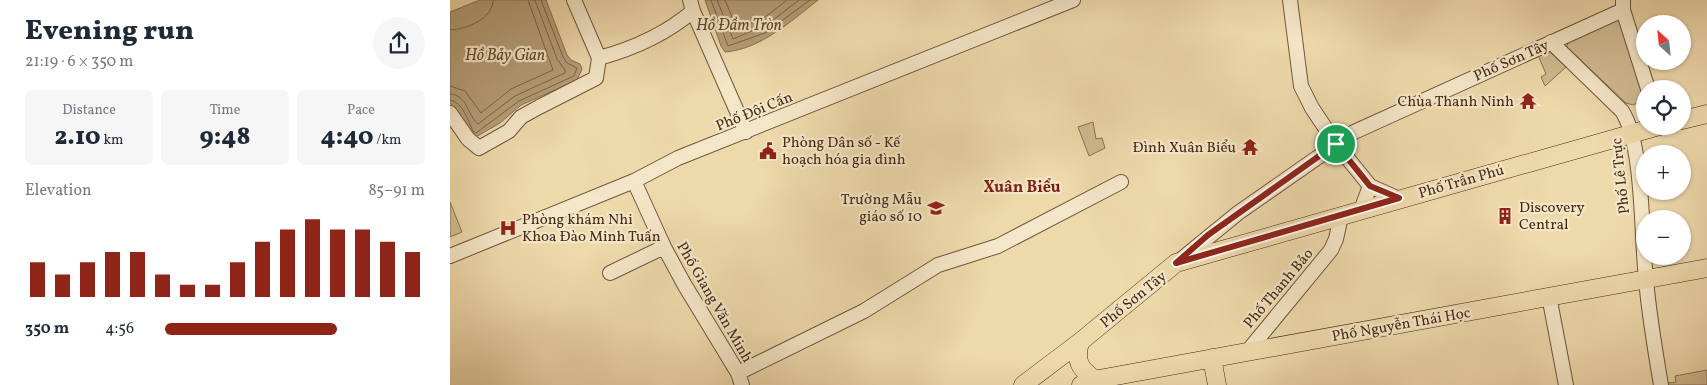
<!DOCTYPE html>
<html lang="en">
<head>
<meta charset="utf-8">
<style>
  :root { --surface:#fff; --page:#f6f6f7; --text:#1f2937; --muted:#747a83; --accent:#8f2418 }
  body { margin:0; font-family:Vollkorn,serif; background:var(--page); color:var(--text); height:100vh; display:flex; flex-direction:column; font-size:19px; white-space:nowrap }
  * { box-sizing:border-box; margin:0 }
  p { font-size:16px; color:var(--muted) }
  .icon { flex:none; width:28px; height:28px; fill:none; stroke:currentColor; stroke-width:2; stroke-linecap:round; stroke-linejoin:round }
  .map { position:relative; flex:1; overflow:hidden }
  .panel { display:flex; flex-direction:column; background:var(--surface); width:450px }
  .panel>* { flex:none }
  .needle { width:32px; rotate:333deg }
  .fabs { position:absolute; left:1186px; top:15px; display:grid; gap:10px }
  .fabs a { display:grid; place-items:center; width:55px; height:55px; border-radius:50%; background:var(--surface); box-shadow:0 1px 4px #0004; font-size:25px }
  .pin { position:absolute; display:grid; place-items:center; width:42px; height:42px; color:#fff; margin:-21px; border:2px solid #fff; border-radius:50%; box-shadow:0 1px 5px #0007 }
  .round { display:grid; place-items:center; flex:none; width:52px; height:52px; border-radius:26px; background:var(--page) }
  .headline { display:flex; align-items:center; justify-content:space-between; height:85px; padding:0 25px }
  h1 { font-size:28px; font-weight:800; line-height:38px }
  .figures { display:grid; grid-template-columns:repeat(3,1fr); gap:8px; height:85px; padding:5px 25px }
  .figures div { display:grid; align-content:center; border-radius:8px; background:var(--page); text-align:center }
  .figures b { font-size:25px; font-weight:800 }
  .figures small { font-size:14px; font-weight:400 }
  .figures p { font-size:14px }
  .chart { height:140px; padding:10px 25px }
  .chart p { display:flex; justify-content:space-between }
  .chart svg { width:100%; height:90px; margin-top:5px; stroke:var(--accent); stroke-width:6 }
  ul { padding:0 25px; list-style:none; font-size:16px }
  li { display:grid; grid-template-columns:80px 60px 1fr; align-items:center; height:38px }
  li i { height:12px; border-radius:6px; background:var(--accent) }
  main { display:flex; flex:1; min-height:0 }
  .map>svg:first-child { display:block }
  .green { fill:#d1bb92; stroke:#8c7254 }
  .water { fill:#b59e78; stroke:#897051 }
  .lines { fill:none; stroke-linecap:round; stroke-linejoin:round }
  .shore { stroke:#7e6447; stroke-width:1 }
  .minor-casing { stroke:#70563b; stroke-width:16 }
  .major-casing { stroke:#462a16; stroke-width:19 }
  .minor { stroke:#f4e6c8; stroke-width:14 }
  .major { stroke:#eed9ab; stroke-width:18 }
  .route-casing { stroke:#fff; stroke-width:10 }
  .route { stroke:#8f2418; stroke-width:6 }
  .labels { text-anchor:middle; stroke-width:4.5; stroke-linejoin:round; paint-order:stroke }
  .street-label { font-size:15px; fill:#462a16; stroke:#f4e6c8 }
  .poi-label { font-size:15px; fill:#462a16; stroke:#f4e6c8; text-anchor:end }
  .water-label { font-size:16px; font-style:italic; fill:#62472e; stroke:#f4e6c8 }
  .neighbourhood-label { font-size:16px; font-weight:bold; fill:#7a1f14; stroke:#f4e6c8 }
</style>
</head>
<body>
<main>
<section class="panel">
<div class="headline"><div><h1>Evening run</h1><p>21:19 · 6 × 350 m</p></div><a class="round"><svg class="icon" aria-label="share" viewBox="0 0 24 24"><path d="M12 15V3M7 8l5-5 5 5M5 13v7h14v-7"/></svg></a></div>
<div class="figures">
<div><p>Distance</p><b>2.10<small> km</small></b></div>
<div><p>Time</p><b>9:48</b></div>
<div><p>Pace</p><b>4:40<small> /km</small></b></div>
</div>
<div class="chart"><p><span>Elevation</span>85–91 m</p>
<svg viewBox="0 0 160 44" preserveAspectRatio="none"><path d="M5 44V27M15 44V33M25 44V27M35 44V22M45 44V22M55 44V33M65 44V38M75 44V38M85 44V27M95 44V17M105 44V11M115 44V6M125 44V11M135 44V11M145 44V17M155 44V22"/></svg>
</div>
<ul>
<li><b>350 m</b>4:56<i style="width:66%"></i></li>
</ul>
</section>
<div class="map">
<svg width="1257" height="385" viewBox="0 0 1257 385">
  <rect width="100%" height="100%" fill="#eed9ab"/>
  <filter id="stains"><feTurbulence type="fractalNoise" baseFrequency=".004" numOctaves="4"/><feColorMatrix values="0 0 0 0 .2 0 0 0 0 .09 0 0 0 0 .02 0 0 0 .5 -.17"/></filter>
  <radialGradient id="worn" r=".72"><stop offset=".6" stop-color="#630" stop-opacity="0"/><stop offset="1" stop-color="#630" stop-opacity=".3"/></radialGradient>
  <path class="green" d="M1168,20H1170L1193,93L1189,102L1183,105L1176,103L1117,47L1118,42Z
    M1094,52L1101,53L1116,67L1095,86L1091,77L1096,74L1088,55Z
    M643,122L646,139L652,138L655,148L639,156L628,127Z
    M0,202L12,232L0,237Z
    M1257,370V385H1218V383L1226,382L1225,376Z"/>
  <path class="water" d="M30,0H96L117,55L121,60L130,64L132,69L127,80L71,105L50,123L24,138C13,132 10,113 0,103V12Z
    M255,0H368C341,21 311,49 275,52L271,46Z"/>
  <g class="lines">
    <path class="shore" d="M261,0L278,46L315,33L360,0
      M267,0L283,39L318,24L349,0
      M275,0L287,29L314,18L337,0
      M0,30C17,29 43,19 43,0
      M0,86L15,91L31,113L61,89L103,70L78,0
      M0,94C18,95 17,115 28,124L65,96L115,73V70L107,59L85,0
      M0,100C13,102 18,121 23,131L26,133L69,101L124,76L127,68L117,63L113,57L91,0"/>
    <g class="minor-casing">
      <path id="minor" d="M240,0L243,11L296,132
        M840,0L851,86L862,108L886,144L920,186L949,199
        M1173,0V10L1198,89
        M1101,42L1172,111C1194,145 1191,236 1196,279C1199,315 1205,350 1211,385
        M149,58C182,49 216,34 243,11
        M0,113L18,139L29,148L59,131L71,117L89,107L146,78L149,58L124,0
        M184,181L214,247L234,284L288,373L292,385
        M911,210L920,186
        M0,256L184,181L228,158L623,0
        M728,262L788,213L904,132L1173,10
        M160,273L214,247
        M1099,296L1116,385
        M797,352L881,250L886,239L891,216
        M288,373L414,311L488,265L548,246L671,182"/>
    </g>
    <g class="major-casing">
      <path id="major" d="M1232,120L1257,114
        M630,342C625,361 629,368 645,380
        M762,358L767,385
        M573,385L630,342L726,263L1209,126
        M631,385L649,379L1257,268"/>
    </g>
    <use href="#minor" class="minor"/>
    <use href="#major" class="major"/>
  </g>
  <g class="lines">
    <g class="route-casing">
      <path id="route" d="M886,144L920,186L949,198L726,263L758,235Z"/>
    </g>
    <use href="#route" class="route"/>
  </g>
  <defs>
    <g id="temple-bare" transform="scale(1.35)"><path d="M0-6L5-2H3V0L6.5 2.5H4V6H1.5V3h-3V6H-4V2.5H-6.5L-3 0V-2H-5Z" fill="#8f2418" stroke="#f4e6c8" stroke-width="2.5" paint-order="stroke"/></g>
    <g id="civic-bare" transform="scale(1.35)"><path d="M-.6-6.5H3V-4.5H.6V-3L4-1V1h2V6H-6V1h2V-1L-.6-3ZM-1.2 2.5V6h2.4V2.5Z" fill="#8f2418" stroke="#f4e6c8" stroke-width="2.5" paint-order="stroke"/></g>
    <g id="school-bare" transform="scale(1.35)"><path d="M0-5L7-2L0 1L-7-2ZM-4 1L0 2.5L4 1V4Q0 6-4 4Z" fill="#8f2418" stroke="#f4e6c8" stroke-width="2.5" paint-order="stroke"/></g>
    <g id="building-bare" transform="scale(1.35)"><path d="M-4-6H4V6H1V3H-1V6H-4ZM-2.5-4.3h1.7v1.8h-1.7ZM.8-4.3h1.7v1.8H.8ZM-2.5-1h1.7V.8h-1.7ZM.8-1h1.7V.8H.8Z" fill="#8f2418" stroke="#f4e6c8" stroke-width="2.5" paint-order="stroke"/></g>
    <g id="hospital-bare" transform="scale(1.35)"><path d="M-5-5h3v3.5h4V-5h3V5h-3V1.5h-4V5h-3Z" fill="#8f2418" stroke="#f4e6c8" stroke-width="2.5" paint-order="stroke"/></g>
  </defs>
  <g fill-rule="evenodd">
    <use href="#temple-bare" x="1078" y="101"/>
    <use href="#temple-bare" x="800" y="147"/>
    <use href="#civic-bare" x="318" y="151"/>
    <use href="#school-bare" x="486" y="208"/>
    <use href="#building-bare" x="1055" y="216"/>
    <use href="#hospital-bare" x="58" y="228"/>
  </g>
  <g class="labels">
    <g class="street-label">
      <text transform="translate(1061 60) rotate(-24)" y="5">Phố Sơn Tây</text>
      <text transform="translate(304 111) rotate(-22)" y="5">Phố Đội Cấn</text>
      <text transform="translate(1170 176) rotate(-96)" y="5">Phố Lê Trực</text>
      <text transform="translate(1011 181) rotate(-16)" y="5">Phố Trần Phú</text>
      <text transform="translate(828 288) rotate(-50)" y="5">Phố Thanh Bảo</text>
      <text transform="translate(683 299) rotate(-39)" y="5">Phố Sơn Tây</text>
      <text transform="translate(265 302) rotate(60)" y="5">Phố Giang Văn Minh</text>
      <text transform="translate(951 324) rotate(-10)" y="5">Phố Nguyễn Thái Học</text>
    </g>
    <g class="poi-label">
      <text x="1064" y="106">Chùa Thanh Ninh</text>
      <text x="332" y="147" text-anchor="start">Phòng Dân số - Kế<tspan x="332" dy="17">hoạch hóa gia đình</tspan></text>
      <text x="786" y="152">Đình Xuân Biểu</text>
      <text x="472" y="204">Trường Mẫu<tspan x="472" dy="17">giáo số 10</tspan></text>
      <text x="1069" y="212" text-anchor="start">Discovery<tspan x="1069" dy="17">Central</tspan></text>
      <text x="72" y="224" text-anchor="start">Phòng khám Nhi<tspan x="72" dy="17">Khoa Đào Minh Tuấn</tspan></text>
    </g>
    <g class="water-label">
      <text x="289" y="30">Hồ Đầm Tròn</text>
      <text x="55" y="60">Hồ Bảy Gian</text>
    </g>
    <g class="neighbourhood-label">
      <text x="572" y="192">Xuân Biểu</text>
    </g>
  </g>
  <rect width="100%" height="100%" filter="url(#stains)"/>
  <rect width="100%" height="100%" fill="url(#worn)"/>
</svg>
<div class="fabs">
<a><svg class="needle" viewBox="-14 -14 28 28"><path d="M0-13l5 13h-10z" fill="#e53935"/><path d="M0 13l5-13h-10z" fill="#747a83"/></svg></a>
<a><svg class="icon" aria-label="locate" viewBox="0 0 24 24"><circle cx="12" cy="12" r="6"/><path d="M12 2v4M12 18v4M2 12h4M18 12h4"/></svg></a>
<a>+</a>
<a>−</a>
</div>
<div class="pin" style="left:886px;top:144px;background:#1e9e55"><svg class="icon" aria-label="arrive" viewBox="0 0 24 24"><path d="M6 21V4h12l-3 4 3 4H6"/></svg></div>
</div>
</main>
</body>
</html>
